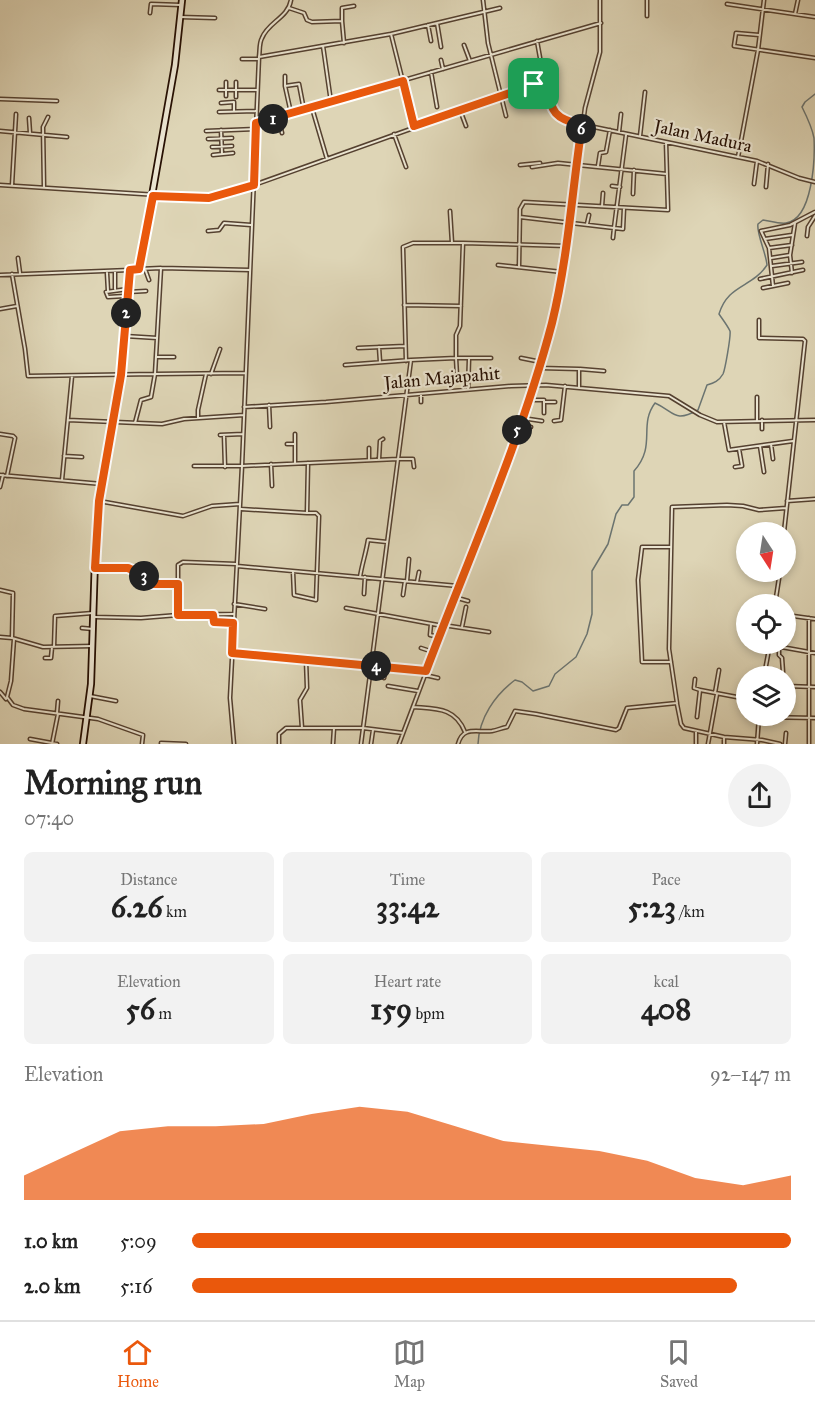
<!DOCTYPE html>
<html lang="en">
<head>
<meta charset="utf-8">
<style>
  :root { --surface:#fff; --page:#f2f2f2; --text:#222; --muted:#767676; --line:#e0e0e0; --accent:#ea580c }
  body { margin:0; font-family:"IM FELL Great Primer",serif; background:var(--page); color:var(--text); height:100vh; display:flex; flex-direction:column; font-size:22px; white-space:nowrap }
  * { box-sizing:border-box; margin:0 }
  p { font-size:20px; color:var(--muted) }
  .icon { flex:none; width:33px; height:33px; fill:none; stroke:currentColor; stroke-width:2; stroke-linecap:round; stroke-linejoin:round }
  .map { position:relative; height:744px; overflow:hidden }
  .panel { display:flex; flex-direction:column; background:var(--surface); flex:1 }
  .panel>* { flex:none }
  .needle { width:39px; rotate:168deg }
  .fabs { position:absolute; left:736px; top:522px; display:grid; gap:12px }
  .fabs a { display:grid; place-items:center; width:60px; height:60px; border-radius:50%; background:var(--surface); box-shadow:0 3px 9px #0003; font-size:30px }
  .pin { position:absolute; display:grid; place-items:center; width:51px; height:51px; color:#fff; margin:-26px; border-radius:12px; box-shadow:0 3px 9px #0006 }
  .km { position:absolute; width:30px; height:30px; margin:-15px; border-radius:50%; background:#222; color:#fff; font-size:16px; line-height:30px; text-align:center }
  .round { display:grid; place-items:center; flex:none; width:63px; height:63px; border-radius:32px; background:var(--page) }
  .overview { display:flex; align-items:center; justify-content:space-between; height:102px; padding:0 24px }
  h1 { font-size:33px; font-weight:700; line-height:45px }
  .figures { display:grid; grid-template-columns:repeat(3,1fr); gap:9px; height:102px; padding:6px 24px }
  .figures div { display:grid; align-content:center; border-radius:9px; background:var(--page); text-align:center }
  .figures b { font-size:30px; font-weight:700 }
  .figures small { font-size:16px; font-weight:400 }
  .figures p { font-size:16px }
  .chart { height:168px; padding:12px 24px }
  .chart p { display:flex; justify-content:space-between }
  .chart svg { width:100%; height:108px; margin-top:6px; fill:var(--accent); opacity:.7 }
  ul { padding:0 24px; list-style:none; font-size:20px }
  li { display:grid; grid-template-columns:96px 72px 1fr; align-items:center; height:45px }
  li i { height:15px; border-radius:8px; background:var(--accent) }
  .tabs { display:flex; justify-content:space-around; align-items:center; height:84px; border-top:2px solid var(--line); background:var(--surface); font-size:16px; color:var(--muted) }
  .tabs a { display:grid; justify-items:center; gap:3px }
  .tabs .on { color:var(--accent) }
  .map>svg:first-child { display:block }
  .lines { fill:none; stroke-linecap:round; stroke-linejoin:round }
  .stream { stroke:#6b7470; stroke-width:1.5 }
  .street-casing { stroke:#554130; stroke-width:5 }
  .secondary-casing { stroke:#271003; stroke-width:8 }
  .street { stroke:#eae4d0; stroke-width:2 }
  .secondary { stroke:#eae4d0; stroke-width:4.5 }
  .route-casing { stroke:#fff; stroke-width:12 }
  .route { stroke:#ea580c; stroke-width:8 }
  .labels { text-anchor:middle; stroke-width:4.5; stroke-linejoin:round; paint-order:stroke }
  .street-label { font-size:18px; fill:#271003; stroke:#eae4d0 }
</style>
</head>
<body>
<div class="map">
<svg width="815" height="744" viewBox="0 0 815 744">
  <rect width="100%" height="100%" fill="#ded5b6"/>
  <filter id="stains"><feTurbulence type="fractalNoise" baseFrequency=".00333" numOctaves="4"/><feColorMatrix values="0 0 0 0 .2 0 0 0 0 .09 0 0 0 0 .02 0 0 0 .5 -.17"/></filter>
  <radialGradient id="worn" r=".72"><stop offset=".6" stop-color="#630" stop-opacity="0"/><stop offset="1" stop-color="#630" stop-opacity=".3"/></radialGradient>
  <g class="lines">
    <path class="stream" d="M478,744C479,718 495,695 515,680L522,682L533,691L549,686L555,674L576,657L587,634L592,614V571L608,544L616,514L622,505H628L634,497V471C657,445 638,426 655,403C675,412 674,423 698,410L707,385C714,383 719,381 723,374C725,370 731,336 730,331C727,325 723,320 719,314C728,284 752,288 767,265C766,253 756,232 758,224L763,220C770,221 779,224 786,223C813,219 815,158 814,138C812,127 807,117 802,107L805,102L815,94"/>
    <g class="street-casing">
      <path id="street" d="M483,0L488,43L506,116
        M727,4L815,17
        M289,8L304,13L307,20L312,22L342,21L344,43
        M150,13L151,4L181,5
        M795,14L798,0
        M647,16V0
        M180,17L215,18
        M342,21V8L354,6
        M437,23L441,47
        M428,25L431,41
        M391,34L414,126
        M759,35L736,33L734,46L815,58
        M537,41L544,80
        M464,45L470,61
        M323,46L331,102
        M259,57C260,51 259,43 262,38C268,22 288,18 291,0
        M242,59H259
        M441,60L443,69
        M431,72L437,107
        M285,76V86L291,113
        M226,82V96
        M534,84V89L531,94L534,104
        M285,86L299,84L304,110
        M219,90H257
        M236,97V82
        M0,99L57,101
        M221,103L234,102V111
        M312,108L327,159
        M460,110L466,126
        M219,112L256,111
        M29,118L30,133
        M278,118L282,133
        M256,123L601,23
        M221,130L222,154
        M0,131L67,137
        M206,131L256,129
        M619,132L621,114
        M394,134L406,167
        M640,136L645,92
        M208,139L232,138
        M212,147L232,146
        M213,155L233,153
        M738,157L758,50L764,0
        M520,165L540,163
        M598,166L600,153L606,152L610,130
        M532,167L558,163L667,174
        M754,184L757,161
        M0,185L205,198L254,185L545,81L553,112L570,122L757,161L799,178L815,182
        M12,185L16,114
        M612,186L620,187
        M44,187L43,127L48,117
        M766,187L768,164
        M633,194L634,170
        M602,206L603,193
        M450,211L452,243
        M520,217L614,228L626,135
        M587,224L589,215
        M208,231L219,230L224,223L251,225
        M807,236L808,227L815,216
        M613,238L614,228L623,229L624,208
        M765,239L792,235
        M769,248L792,245
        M18,258L20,273
        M771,258L790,255
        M498,265L562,272
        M772,266L802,262
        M519,267L520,209L524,202L668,210L666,142
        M161,268L250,270
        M145,269L149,280
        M115,271V289
        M107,273L108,291
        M792,273L790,255L795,223
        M12,274L25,349L28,376L155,374L161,268L139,269
        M0,275L130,270
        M760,279L803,270
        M773,286L769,248L761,231L790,225L815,212
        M763,288L788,283
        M128,292L146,291
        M125,296L108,297L106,292L128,289
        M404,305L461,306
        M0,309L17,306
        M759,320V338L803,339L805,341L784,532
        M125,336L157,338
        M379,347L380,362
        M358,348L405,346
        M156,357H174
        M521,358L541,362
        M406,361L403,247L413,243H463
        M345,365L411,360
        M540,368L579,369V387
        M580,369L604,371
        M211,374L220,349
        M457,376L456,358H491
        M468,389L469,359
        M528,400H544V413
        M421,402V394
        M544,402H555
        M269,405L270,427
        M244,407L326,402L511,386L546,385L669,396L700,415L717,422L815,420
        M198,418V410L206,374
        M522,418L542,421
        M68,420L162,424L184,419L244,415
        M762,420V429
        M554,421L561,420L565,386
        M757,421V397
        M724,422L729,450L793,441
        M135,423L141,400L151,397L155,374L245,373
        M519,426L531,427
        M0,434L13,436L15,438L7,476
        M295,434V463
        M220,435L243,434
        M224,435L225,467
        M287,444H295
        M771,444L773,459
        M760,446L764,472
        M369,448V460
        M64,456L82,457
        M379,459L380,441L383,439
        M271,464L272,486
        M194,466H242L398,459L411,360L456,358V335L460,326L463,243L567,246
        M735,467L742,466L739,449
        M0,475L102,484
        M62,480L72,376
        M0,487L3,475
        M99,501L183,516L212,506L240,504
        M787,501L815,499
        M241,509L307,513L308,463
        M237,566L458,586
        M97,568H128L148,577L149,584H178
        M293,572L294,595L316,600L319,516L316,513H307
        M360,577C362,564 366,553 368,540L387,542
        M407,581L409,559
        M417,582L419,572
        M0,590L13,593L12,638L43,647L93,646
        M364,594L365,577
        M403,595L405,581
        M454,597L468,601
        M234,604L265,609
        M775,604L780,572
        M346,608L443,626
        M233,614L178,615V565L183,562L236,564
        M213,615L215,622L233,623
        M786,615L815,619
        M94,617L141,618L178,615
        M809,618V744
        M431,624L430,635L439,637
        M443,625L489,632
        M462,627L466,607
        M82,628L93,629
        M0,637L12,638
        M14,639L11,681L7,697L13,705L24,709L98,719L143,735L142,744
        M770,645L815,653
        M779,646V655L782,658L783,672
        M54,647L55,616L93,613
        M421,648L433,652
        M232,653L426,671
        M45,658H51L52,647
        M671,662H642L638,580L642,547H671
        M425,675L438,678
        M764,676L770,644
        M384,678L386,667
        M695,679L694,688L700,690
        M388,686L418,691
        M786,686L815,687
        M0,692L6,699
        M715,693L719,670
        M90,696L116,701
        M677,704L681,724L684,728L724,737L762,740L780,744
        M413,707C436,709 455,707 465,732
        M57,713L58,701
        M697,717L700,690L747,699
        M759,717L815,718
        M302,728L300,700L307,688L306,660
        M30,739L57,744
        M161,743L186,744
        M52,744L58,714
        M234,744L230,698L242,466L259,57L391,34L500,8
        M279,744V734L286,728H363L403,733
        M333,744L334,728
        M361,744L398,459H413L414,467
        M371,744L373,730
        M399,744L522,418L552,323L567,246L585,108L600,52V0
        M458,744C463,725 478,733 492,731C498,730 501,728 507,727L515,711L536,714L616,730L619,728L627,708L677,703L669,649L672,507L727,505L743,506L759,510L786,508
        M696,744V731
        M708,744L717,694
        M724,744V737
        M757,744L759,717
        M785,744L786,733"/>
    </g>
    <g class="secondary-casing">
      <path id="secondary" d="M83,744L91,684L95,559L99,501L121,375L129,278L130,270L139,269L175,65L182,0"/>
    </g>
    <use href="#street" class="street"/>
    <use href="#secondary" class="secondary"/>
  </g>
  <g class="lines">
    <g class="route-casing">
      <path id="route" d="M403,81L414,126L545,81C552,109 550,118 582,125C572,191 568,258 552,323C521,441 469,557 426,671L232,653L233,623L214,622L213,615H178V584H149L148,577L128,568H95L99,501L121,375L130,270L139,269L153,196L209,198L254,185L256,123Z"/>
    </g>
    <use href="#route" class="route"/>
  </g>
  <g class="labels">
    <g class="street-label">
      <text transform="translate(703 136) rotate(12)" y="6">Jalan Madura</text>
      <text transform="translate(442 378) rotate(-5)" y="6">Jalan Majapahit</text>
    </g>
  </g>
  <rect width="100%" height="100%" filter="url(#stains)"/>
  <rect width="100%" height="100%" fill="url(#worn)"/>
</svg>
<div class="fabs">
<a><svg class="needle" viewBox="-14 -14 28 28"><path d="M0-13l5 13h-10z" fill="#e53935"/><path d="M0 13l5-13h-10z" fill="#767676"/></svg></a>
<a><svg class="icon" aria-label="locate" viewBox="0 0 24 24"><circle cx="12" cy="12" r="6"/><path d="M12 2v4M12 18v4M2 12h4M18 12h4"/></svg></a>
<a><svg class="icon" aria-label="layers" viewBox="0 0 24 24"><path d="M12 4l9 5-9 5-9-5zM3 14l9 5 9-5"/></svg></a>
</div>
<div class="pin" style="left:534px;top:84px;background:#1e9e55"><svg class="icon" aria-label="arrive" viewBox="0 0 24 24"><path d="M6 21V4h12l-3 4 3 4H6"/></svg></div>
<b class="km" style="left:273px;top:119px">1</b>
<b class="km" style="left:126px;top:313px">2</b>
<b class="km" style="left:144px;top:576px">3</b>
<b class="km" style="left:376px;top:666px">4</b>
<b class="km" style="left:517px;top:430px">5</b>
<b class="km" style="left:581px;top:129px">6</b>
</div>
<section class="panel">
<div class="overview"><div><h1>Morning run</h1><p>07:40</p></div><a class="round"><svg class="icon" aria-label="share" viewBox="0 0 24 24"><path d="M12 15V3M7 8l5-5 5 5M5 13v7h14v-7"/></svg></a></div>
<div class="figures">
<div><p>Distance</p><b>6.26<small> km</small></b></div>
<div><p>Time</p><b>33:42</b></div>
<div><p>Pace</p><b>5:23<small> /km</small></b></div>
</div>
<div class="figures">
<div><p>Elevation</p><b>56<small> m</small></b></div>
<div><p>Heart rate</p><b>159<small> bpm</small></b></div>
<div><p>kcal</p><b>408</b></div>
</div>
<div class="chart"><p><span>Elevation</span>92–147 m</p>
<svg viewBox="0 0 160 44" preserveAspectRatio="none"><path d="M0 44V34L10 25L20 16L30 14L40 14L50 13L60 9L70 6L80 8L90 14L100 20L110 22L120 24L130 28L140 35L150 38L160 34V44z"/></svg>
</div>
<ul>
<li><b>1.0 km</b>5:09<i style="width:100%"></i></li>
<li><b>2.0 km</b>5:16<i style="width:91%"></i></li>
</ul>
</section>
<nav class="tabs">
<a class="on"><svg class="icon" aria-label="home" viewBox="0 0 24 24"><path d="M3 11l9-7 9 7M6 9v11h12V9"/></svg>Home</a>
<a><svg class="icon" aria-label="map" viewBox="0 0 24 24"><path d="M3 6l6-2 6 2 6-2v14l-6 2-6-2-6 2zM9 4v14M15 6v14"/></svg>Map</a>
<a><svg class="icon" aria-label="saved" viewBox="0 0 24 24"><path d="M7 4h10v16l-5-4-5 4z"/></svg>Saved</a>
</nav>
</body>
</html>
